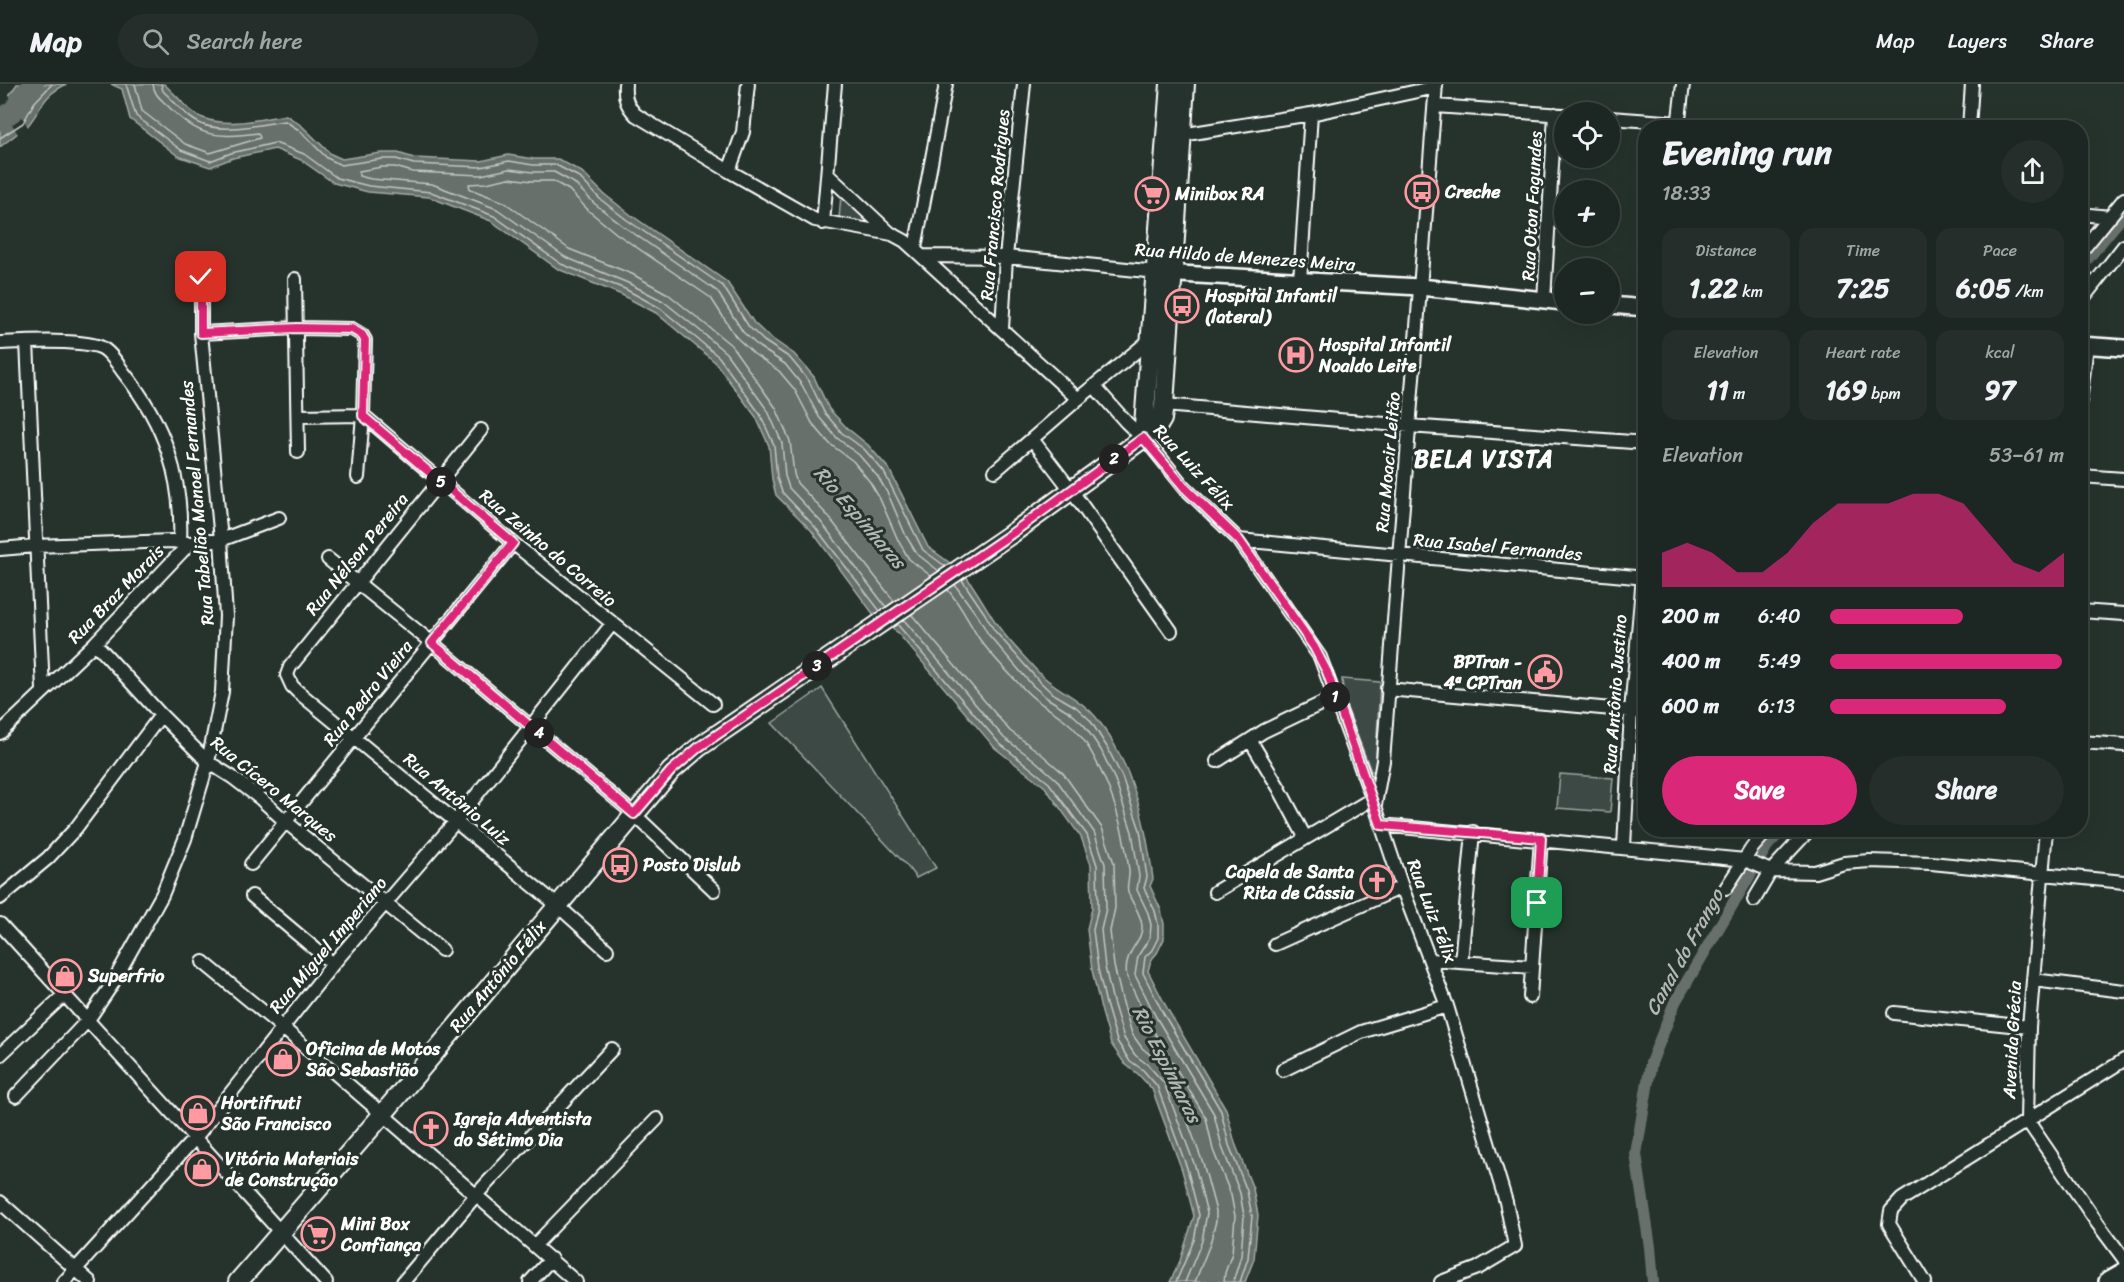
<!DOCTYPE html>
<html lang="en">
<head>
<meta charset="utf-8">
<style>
  :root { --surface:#1c2622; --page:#252e2a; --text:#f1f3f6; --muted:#a0a5a5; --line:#3a4340; --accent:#db2777 }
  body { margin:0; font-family:Sriracha,sans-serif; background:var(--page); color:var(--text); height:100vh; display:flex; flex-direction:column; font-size:22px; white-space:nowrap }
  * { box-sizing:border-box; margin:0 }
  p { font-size:20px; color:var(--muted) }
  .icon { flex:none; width:33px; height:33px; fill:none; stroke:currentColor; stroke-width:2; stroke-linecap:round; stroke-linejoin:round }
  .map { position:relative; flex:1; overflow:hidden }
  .drawer { position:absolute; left:1638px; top:36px; width:450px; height:717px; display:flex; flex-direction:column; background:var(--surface); border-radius:24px; box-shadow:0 6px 24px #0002,0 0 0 2px var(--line) }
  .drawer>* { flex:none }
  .fabs { position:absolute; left:1554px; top:18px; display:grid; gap:12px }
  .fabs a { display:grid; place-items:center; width:66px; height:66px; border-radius:50%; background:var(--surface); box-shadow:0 6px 24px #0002,0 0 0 2px var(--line); font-size:30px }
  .pin { position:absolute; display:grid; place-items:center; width:51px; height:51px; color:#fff; margin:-26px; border-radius:12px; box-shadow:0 3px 9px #0006 }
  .km { position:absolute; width:30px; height:30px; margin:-15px; border-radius:50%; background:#222; color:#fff; font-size:16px; line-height:30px; text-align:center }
  .round { display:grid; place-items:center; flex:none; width:63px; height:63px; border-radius:32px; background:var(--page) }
  .overview { display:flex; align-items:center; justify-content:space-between; height:102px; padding:0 24px }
  h1 { font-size:33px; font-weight:700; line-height:45px }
  .stats { display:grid; grid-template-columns:repeat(3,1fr); gap:9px; height:102px; padding:6px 24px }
  .stats div { display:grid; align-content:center; border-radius:15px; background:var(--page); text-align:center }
  .stats b { font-size:26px; font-weight:700 }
  .stats small { font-size:16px; font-weight:400 }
  .stats p { font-size:16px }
  .chart { height:168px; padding:12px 24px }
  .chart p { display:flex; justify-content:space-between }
  .chart svg { width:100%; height:108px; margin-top:6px; fill:var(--accent); opacity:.7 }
  .action { display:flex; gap:12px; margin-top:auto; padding:12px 24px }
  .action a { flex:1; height:69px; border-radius:36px; background:var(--accent); color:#fff; font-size:24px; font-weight:700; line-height:69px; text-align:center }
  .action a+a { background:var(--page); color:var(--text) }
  ul { padding:0 24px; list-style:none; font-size:20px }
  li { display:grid; grid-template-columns:96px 72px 1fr; align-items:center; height:45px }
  li i { height:15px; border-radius:8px; background:var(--accent) }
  header { display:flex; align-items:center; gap:36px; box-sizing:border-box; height:84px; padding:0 30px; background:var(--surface); border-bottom:2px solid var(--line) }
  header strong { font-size:28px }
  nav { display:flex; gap:33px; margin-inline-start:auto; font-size:21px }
  .search { width:420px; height:54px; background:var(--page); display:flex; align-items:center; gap:15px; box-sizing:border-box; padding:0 21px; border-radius:33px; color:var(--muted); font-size:22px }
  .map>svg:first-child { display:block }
  .green { fill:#3e4944; stroke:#9ea4a2; stroke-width:1.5 }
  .water { fill:#67706c; stroke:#a4a9a7; stroke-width:1.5 }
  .pier { fill:#26332d }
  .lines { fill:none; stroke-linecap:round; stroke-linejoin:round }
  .shore { stroke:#c2c6c4; stroke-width:1.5 }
  .canal { stroke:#67706c; stroke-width:12 }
  .river { stroke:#67706c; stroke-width:21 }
  .minor-casing { stroke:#fff; stroke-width:16 }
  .tertiary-casing { stroke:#fff; stroke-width:20 }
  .secondary-casing { stroke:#fff; stroke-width:22 }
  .trunk-casing { stroke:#fff; stroke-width:26 }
  .minor { stroke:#26332d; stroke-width:12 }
  .tertiary { stroke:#26332d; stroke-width:15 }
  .secondary { stroke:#26332d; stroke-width:18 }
  .trunk { stroke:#26332d; stroke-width:21 }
  .route-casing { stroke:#fff; stroke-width:12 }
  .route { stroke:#db2777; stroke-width:8 }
  .labels { text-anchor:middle; stroke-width:6; stroke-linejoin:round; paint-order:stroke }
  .poi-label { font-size:18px; font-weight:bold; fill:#fff; stroke:#26332d; text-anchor:start }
  .street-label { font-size:18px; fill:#fff; stroke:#26332d }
  .water-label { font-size:20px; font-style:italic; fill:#b3b8b6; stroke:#26332d }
  .district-label { font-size:24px; font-weight:bold; letter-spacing:1.5px; fill:#fff; stroke:#26332d }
</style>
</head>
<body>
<header>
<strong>Map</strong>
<div class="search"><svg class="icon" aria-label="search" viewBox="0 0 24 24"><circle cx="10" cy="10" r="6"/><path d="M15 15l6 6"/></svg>Search here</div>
<nav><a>Map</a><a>Layers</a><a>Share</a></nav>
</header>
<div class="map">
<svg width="2124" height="1198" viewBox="0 0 2124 1198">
  <rect width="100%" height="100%" fill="#26332d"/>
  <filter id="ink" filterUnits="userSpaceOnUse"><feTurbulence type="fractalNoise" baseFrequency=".0167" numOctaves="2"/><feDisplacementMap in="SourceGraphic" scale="12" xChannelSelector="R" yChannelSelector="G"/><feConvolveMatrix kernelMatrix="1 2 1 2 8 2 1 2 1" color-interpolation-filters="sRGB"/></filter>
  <g filter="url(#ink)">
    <path class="green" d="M841,111L879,146L839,135Z
      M1342,595L1380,598L1375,688L1371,687L1344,616Z
      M822,604L936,784L916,794L907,782L772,639Z
      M1560,690L1613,694L1610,728L1557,724Z"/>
    <path class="water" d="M17,0H67C40,12 42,27 24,46L7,14Z
      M111,0H164C176,10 188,28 203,34C228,44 261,35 286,31L302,42L331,70L342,75L381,69H398L414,74L481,77L508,71L534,75H558L582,88L604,110L631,131L727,198L754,239L768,252L794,270L814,293L829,325L847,344L868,361L889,385L928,463L961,487L885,539L874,531L811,446L776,411L772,395L769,362L756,333L715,278L656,229L622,211L558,185L491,137L429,113L368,108L334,99L301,76L275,65L233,74L210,83L178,72L130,35L122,5Z
      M0,16L19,48L0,63Z
      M963,488C976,505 986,524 998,542C1009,558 1024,572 1037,587C1054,605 1079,613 1095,632C1132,677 1146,739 1153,795L1150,802L1161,826L1164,840V855L1157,869L1151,876L1148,887L1168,926L1226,1025L1235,1059L1253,1105L1258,1131L1254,1175L1245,1198H1170L1180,1177L1194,1132L1182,1086L1152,1005L1138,990L1125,980L1111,960L1100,921L1092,886L1087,845L1092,824L1091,781L1081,753L1045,703L995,664L897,548L886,540Z"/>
    <path class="pier" d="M8,9L29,45L19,52L0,19V13H4Z"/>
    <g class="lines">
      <path class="shore" d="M126,0L136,32L181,66L210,77L231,69L275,59L304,70L337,94L369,102L431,108L494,132L561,180L625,205L660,224L719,273L760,330L774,361L777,394L782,408L815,443L880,527
        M135,0L142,27L185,60L210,69L260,54L258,49C216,54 199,54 168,22C161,15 154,11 153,0
        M161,0L163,7C174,17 184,31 197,38C219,51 262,40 285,37L299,46L327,74L341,81L382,75H396L414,80L481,83L509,77L533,81H556L579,93L600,115L627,136L723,202L749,243L764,257L790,274L809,297L824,328L842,349L864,365L884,388L923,466L945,482
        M0,54L23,39L34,19L52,0
        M962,496L985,530L994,546L1038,596L1052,609L1076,623L1090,636L1107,663L1122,693L1140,746L1147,793L1144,804L1155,827L1158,840V854L1152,866L1145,873L1143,889L1163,929L1221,1027L1229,1061L1247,1107L1252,1132L1248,1174L1240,1198
        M955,501L979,534L988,550L1032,601L1047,614L1071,629L1084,641L1101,666L1115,696L1132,748L1139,792L1137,806L1148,829L1151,841L1150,853L1138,872L1135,891L1156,933L1214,1030L1222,1063L1240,1109L1244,1132L1241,1172L1233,1198
        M948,506C961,521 969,539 980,556C994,574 1010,591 1026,607C1038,620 1053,626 1066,637C1085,652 1096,676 1106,698C1118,726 1125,756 1129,786C1130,794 1126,801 1128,808C1132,820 1141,829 1142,842C1143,859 1122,867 1127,893L1148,938L1206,1034L1213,1066L1231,1111L1235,1132L1232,1169L1225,1189L1224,1198
        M894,517L828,432L797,399L794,390L790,357L776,324L731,261L668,210L632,190L569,165L504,118L470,105L469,100L486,99L509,94L532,97H553L569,106L589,127L617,150L711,214L736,253L754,270L779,287L795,306L812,339L830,360L853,377L870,398L880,415L898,456L909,475L931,492
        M886,523L821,438L789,404L785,392L782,359L768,327L726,269L698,245L663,217L628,199L565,173L497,125L432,100L371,95L359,92V87L382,83H395L413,88L481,91L509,85L533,88H554L574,99L595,120L623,142L717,207L743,248L759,263L785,280L802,301L819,333L837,354L859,371L878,393L888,410L906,452L917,470L939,487
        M912,531L1010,647L1039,668L1063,689L1102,744L1114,779L1115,824L1110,847L1114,882L1122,915L1132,950L1142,964L1154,974L1172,996L1203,1079L1216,1127V1137L1210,1160L1195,1198
        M904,536L1004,654L1033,675L1056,695L1094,748L1105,780L1106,824L1101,846L1105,883L1113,918L1124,954L1135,971L1148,981L1164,999L1195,1082L1207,1129L1202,1157L1185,1198
        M897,540L999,659L1049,699L1087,751L1097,781L1098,824L1093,846L1098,885L1106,920L1117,957L1129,976L1143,986L1157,1002L1187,1084L1199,1131L1194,1156L1176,1198"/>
      <path class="canal" d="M2080,184L2124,130
        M1653,1198L1650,1163L1636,1070L1651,979L1675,918L1767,762L1782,746"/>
      <path class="river" d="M0,36L13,27L33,0"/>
      <g class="minor-casing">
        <path id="minor" d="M625,0C624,13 626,21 636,31L729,87L815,136L892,150L905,157L1078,315
          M1435,22L1564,31
          M1610,34L1679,39
          M1678,44L1683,0
          M1969,44L1972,0
          M1181,51L1311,30L1436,3
          M729,87L743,48L748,0
          M828,91L891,150
          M2080,130L2110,133
          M823,139L835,0
          M915,164L946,0
          M2080,169L2124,115
          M922,172L1006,173L1157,188
          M295,195L298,368
          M1300,197L1311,30
          M1544,216L1555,30
          M2080,218L2124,162
          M1002,245L1006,173L1024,0
          M201,249L297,244L352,245L362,251L365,256L363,331L358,393
          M27,258L43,606
          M0,259C24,258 79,255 100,263C110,267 118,281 124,289C165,340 183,394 180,459
          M1094,302L1126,338L1151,362L1184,403L1239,456L1320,573L1375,722L1402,803L1447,922L1506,1118L1515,1162L1478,1184L1441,1198
          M2080,318L2087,261
          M1164,321L1409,342L1646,359
          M299,332L363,331L513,459L713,620
          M481,346L290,583L287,591L292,602L297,607L557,821L607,866
          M1032,355L1071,406L1171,547
          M995,387L1078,315L1150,256
          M2080,392L2124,395
          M1239,456L1646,494
          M0,465L35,462L172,457L187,459
          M328,475L432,559L634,730L714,806
          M2080,527L2124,530
          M95,559L161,631L208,678L232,693L261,715L286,738L442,866
          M1387,605L1646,628
          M0,649L95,559L190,459L221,456L279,434
          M1250,656L1279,704L1305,753
          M2080,658L2124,661
          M1217,677L1264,647L1335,613
          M1375,721L1383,677L1436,0
          M1381,741L1745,776L1771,787L1815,788L1844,779L1870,777L1931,779L2124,798
          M2046,746L2029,943L2027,1036L2098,1140L2124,1175
          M1624,763L1631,627L1646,459
          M251,780L513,459
          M1726,804L1752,764L1768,746
          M1215,808L1372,715
          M252,812L333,880
          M0,814L48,774L76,744L161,631
          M1754,816L1771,787L1809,746
          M0,840L326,1198
          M1275,860L1402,803
          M1431,876L1532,883
          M203,878L283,944L576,1198
          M1461,878L1473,748
          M2033,896L2124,907
          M1530,913L1541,755
          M1894,929L2029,943
          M0,971L64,911
          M1283,986L1361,948L1447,922
          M16,1012L88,936L111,902L162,811L185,755L208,678L222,608L226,532L221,456L201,249V193
          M0,1118L90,1198
          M535,1161L657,1035
          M64,1198L195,1054L333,880L456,737L612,540
          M403,1198L476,1111L612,965
          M530,1198L551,1175
          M1925,1198L1889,1140L1891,1127L1902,1115L2124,976"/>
      </g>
      <g class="tertiary-casing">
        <path id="tertiary" d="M1161,189L1420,203L1564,218
          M1610,221L1646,224
          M2080,261L2124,264"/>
      </g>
      <g class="secondary-casing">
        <path id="secondary" d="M1143,354L1170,0
          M238,1198L382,1031L671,687L699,663L1011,450L1156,345L1162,335L1164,321L1185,0"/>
      </g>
      <g class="trunk-casing">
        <path id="trunk" d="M2110,1198L2124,1190"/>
      </g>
      <use href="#minor" class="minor"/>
      <use href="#tertiary" class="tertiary"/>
      <use href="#secondary" class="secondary"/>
      <use href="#trunk" class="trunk"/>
    </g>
  </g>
  <g class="lines" filter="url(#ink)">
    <g class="route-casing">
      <path id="route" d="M201,193V249L297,244L352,245L362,251L365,256L363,332L513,459L432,559L634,730L671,687L699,663L1011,450L1143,354L1184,403L1239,456L1314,563L1327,588L1381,741L1541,754L1537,819"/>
    </g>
    <use href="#route" class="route"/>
  </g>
  <defs>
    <g id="bus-ring" transform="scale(1.725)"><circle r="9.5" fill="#26332d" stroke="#ff9aa2" stroke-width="1.5"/><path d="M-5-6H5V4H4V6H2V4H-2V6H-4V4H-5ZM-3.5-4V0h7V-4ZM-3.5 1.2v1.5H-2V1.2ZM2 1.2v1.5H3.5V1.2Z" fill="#ff9aa2"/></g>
    <g id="supermarket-ring" transform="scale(1.725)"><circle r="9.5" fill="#26332d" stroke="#ff9aa2" stroke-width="1.5"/><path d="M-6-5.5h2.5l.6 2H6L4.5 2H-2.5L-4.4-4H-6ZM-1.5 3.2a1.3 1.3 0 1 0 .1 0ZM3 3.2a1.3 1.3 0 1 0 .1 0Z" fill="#ff9aa2"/></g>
    <g id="hospital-ring" transform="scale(1.725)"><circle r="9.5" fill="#26332d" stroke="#ff9aa2" stroke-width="1.5"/><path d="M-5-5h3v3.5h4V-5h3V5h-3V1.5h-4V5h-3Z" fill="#ff9aa2"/></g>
    <g id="civic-ring" transform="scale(1.725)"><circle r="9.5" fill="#26332d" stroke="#ff9aa2" stroke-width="1.5"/><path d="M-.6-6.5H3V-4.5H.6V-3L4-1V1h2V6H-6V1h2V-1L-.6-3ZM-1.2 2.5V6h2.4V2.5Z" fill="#ff9aa2"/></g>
    <g id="church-ring" transform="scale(1.725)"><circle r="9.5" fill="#26332d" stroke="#ff9aa2" stroke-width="1.5"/><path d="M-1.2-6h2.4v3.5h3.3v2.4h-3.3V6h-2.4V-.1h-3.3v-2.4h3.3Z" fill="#ff9aa2"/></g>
    <g id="shop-ring" transform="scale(1.725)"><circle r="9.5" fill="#26332d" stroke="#ff9aa2" stroke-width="1.5"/><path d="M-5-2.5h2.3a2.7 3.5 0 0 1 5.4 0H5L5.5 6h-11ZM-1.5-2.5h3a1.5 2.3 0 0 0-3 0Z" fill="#ff9aa2"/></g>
  </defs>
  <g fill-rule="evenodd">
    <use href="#bus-ring" x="1422" y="108"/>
    <use href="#supermarket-ring" x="1152" y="110"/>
    <use href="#bus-ring" x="1182" y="222"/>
    <use href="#hospital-ring" x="1296" y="271"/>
    <use href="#civic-ring" x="1545" y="588"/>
    <use href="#bus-ring" x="620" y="781"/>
    <use href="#church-ring" x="1377" y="798"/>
    <use href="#shop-ring" x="65" y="892"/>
    <use href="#shop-ring" x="283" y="975"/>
    <use href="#shop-ring" x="198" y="1029"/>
    <use href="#church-ring" x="431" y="1045"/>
    <use href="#shop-ring" x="202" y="1085"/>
    <use href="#supermarket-ring" x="318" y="1150"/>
  </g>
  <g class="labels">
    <g class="poi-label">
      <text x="1445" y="114">Creche</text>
      <text x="1175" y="116">Minibox RA</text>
      <text x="1205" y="218">Hospital Infantil<tspan x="1205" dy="21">(lateral)</tspan></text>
      <text x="1319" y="267">Hospital Infantil<tspan x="1319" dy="21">Noaldo Leite</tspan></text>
      <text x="1522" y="584" text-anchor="end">BPTran -<tspan x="1522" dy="21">4ª CPTran</tspan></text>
      <text x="643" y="787">Posto Dislub</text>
      <text x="1354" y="794" text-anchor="end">Capela de Santa<tspan x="1354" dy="21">Rita de Cássia</tspan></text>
      <text x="88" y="898">Superfrio</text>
      <text x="306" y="971">Oficina de Motos<tspan x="306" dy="21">São Sebastião</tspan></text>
      <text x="221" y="1025">Hortifruti<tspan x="221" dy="21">São Francisco</tspan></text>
      <text x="454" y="1041">Igreja Adventista<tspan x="454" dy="21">do Sétimo Dia</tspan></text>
      <text x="225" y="1081">Vitória Materiais<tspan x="225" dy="21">de Construção</tspan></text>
      <text x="341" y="1146">Mini Box<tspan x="341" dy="21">Confiança</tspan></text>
    </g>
    <g class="street-label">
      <text transform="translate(995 121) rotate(-85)" y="6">Rua Francisco Rodrigues</text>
      <text transform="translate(1532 122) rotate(-87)" y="6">Rua Oton Fagundes</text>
      <text transform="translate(1245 173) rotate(4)" y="6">Rua Hildo de Menezes Meira</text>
      <text transform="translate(1388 378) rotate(-85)" y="6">Rua Moacir Leitão</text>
      <text transform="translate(1194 383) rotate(47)" y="6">Rua Luiz Félix</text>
      <text transform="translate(197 419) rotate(-95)" y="6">Rua Tabelião Manoel Fernandes</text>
      <text transform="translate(1498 463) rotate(5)" y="6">Rua Isabel Fernandes</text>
      <text transform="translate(548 464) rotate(40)" y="6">Rua Zeinho do Correio</text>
      <text transform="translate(357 470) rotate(-51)" y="6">Rua Nélson Pereira</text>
      <text transform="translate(116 510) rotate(-46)" y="6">Rua Braz Morais</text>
      <text transform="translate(368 609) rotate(-51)" y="6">Rua Pedro Vieira</text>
      <text transform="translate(1615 610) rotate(-86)" y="6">Rua Antônio Justino</text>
      <text transform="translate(274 705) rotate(39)" y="6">Rua Cícero Marques</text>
      <text transform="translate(457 715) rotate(40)" y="6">Rua Antônio Luiz</text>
      <text transform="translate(1432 827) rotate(69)" y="6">Rua Luiz Félix</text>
      <text transform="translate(328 861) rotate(-50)" y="6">Rua Miguel Imperiano</text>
      <text transform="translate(498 892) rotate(-50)" y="6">Rua Antônio Félix</text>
      <text transform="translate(2012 956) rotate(-87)" y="6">Avenida Grécia</text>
    </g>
    <g class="water-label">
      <text transform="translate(860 433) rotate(49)" y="7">Rio Espinharas</text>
      <text transform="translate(1684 868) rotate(-61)" y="7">Canal do Frango</text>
      <text transform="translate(1167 980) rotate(63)" y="7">Rio Espinharas</text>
    </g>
    <g class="district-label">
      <text x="1484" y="383">BELA VISTA</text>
    </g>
  </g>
</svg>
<div class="fabs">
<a><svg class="icon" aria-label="locate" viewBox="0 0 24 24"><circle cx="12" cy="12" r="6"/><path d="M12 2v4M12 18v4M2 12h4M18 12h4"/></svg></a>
<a>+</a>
<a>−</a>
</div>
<div class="pin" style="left:1537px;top:819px;background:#1e9e55"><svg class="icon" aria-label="arrive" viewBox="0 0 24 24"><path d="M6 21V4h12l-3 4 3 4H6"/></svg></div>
<div class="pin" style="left:201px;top:193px;background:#d93025"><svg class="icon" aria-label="check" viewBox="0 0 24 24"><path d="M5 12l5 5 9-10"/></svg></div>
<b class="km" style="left:1335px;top:613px">1</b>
<b class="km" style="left:1114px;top:375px">2</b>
<b class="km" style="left:817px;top:582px">3</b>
<b class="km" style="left:539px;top:649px">4</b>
<b class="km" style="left:441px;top:398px">5</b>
<section class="drawer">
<div class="overview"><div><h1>Evening run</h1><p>18:33</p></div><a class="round"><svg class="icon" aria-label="share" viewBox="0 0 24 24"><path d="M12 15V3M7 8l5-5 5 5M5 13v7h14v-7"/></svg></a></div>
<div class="stats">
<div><p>Distance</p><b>1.22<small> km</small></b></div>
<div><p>Time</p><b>7:25</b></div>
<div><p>Pace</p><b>6:05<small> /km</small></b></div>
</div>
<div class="stats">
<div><p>Elevation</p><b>11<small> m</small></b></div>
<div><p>Heart rate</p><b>169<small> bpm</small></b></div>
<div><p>kcal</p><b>97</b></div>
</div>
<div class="chart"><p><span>Elevation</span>53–61 m</p>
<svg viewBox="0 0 160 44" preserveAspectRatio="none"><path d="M0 44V30L10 26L20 30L30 38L40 38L50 30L60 18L70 10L80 10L90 10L100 6L110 6L120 10L130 22L140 34L150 38L160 30V44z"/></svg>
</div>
<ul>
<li><b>200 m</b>6:40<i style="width:57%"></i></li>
<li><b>400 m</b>5:49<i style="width:99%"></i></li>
<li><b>600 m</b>6:13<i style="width:75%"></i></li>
</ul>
<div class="action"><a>Save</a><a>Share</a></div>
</section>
</div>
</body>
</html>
